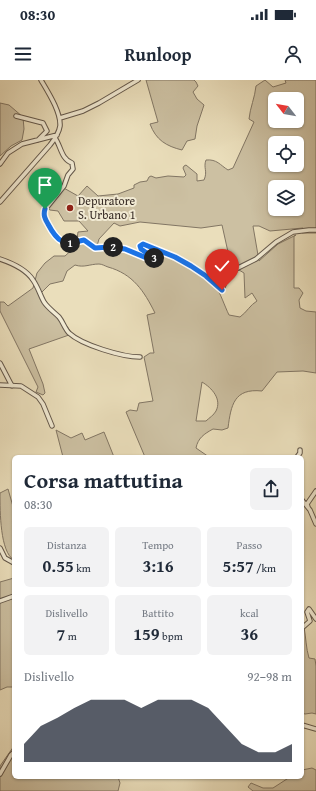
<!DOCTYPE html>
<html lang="it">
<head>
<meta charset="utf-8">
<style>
  :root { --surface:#fff; --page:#f2f2f3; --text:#1f2937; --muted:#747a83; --accent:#111827 }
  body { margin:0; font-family:"Gentium Book Plus",serif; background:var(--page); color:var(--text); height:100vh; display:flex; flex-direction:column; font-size:15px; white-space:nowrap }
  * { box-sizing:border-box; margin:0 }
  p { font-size:13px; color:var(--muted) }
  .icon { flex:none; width:22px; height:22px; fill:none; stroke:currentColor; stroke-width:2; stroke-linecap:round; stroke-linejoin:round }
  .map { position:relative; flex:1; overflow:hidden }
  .side { position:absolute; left:12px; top:375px; width:292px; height:324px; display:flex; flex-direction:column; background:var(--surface); border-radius:6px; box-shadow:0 1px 3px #0004 }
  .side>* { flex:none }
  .needle { width:26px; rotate:301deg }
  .fabs { position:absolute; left:268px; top:12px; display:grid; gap:8px }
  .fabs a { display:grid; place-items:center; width:36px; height:36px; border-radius:6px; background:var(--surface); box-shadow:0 1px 3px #0004; font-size:20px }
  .pin { position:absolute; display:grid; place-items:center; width:34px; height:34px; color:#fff; margin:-41px -17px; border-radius:50% 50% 50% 0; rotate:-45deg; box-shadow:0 0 4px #0007 }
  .pin .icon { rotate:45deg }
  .km { position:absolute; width:20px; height:20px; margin:-10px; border-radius:50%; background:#222; color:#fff; font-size:11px; line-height:20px; text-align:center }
  .round { display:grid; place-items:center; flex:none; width:42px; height:42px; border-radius:6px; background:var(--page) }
  .headline { display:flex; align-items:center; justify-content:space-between; height:68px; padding:0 12px }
  h1 { font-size:22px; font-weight:700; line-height:30px }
  .stats { display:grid; grid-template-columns:repeat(3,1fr); gap:6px; height:68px; padding:4px 12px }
  .stats div { display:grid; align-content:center; border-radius:6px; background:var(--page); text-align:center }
  .stats b { font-size:17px; font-weight:700 }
  .stats small { font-size:11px; font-weight:400 }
  .stats p { font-size:11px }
  .chart { height:112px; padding:8px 12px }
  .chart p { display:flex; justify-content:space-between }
  .chart svg { width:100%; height:72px; margin-top:4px; fill:var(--accent); opacity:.7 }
  .status { display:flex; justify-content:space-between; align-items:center; height:28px; padding:0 20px; background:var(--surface); direction:ltr }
  .status svg { height:11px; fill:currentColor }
  header { display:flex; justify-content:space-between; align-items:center; height:52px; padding:0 12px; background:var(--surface); font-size:18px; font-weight:700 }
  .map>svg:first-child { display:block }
  .green { fill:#ccc0a2; stroke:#827664; fill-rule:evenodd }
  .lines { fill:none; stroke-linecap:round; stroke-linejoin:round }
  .minor-casing { stroke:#64584b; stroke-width:5.5 }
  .minor { stroke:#f1ead3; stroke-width:3.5 }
  .route-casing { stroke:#fff; stroke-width:8 }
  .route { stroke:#1a73e8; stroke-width:5 }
  .poi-dot { fill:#8f2418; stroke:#f1ead3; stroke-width:1.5 }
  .labels { text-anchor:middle; stroke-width:4; stroke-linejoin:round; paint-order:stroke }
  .poi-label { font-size:12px; fill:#382c26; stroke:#f1ead3; text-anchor:start }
</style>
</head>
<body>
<div class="status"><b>08:30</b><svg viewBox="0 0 49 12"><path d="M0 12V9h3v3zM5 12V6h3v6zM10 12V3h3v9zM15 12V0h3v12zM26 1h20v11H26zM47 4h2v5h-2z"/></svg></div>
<header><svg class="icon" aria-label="menu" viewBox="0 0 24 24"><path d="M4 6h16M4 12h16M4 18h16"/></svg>Runloop<svg class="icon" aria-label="person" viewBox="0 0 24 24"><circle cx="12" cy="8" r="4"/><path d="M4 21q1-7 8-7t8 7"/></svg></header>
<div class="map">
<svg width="316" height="711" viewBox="0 0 316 711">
  <rect width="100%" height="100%" fill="#eadebb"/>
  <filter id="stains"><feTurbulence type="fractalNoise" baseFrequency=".005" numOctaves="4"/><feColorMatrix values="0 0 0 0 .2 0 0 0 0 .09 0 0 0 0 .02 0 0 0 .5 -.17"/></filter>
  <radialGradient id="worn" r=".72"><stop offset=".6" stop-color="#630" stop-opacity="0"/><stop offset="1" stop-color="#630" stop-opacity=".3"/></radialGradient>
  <path class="green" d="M146,0H194L196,2L198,6L193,12L197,19L204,25L197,46L195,59L187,61L182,70C166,66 156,60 150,44L158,42Z
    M265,0L273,7L286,3L285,0H316V153H302L303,148L270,151L259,146H253L259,181L278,164L296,155L294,156V208H299L303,213L299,220L300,228L306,231L316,232V293L303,291L277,292L262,311C234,308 231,325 228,348L222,350L213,349C204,354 198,358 196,368L209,377H145L126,332L130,330L137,331L139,323L153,321L144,277L150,273H154L147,235L155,233C144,211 133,194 108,187C105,186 102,184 99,184C90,184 84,188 75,185L67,191L63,201L50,204L41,213C48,228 62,238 71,252L69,255L29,269L43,304L45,313L43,315L36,312L38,307L0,231V222H4L8,226L33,208L37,193L45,183L54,176H65L76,166L78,152L88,151L79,141H64L58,131L50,130L46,127L62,107L78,116L87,106L98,116L118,114L134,108V105L140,102L147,101L149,97L151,96L156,98L168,96L184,97L186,95L183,88L184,86L186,85L197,94V101L204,100C208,91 203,88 206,80C217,79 220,85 228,90L233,88L254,42L249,39C250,28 255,17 256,6ZM275,19H297V41H275ZM275,63H297V85H275ZM275,107H297V129H275ZM140,142L201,148L222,145C224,154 226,163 228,172C229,180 228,183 233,191L239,190L244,193L245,218L252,213L257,221C250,225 247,232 240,237L229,235C225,227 220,212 216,207C204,192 182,184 167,174L157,182L153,183C145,179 137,174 129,171C119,167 108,170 97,166L99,159L114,143L120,146ZM202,302C212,308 222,319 216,331C214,335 209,338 206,341H196Z
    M0,23L9,25L23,37L24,49L22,60L11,66L0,76Z
    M56,350L71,358L82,353L85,360L104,352L114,377H63Z
    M8,409L14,430V480C0,472 0,432 0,413Z
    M14,498V607H7L0,610V502Z
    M304,547C306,558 306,568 309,578L315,579L316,586V634L312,633L305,634L302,633V549Z
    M14,666V697H118L120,703L118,711H0V686Z
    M312,688L316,690V711H253L248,707L251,703L263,708H273L290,697H302V690Z"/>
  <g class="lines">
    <g class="minor-casing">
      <path id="minor" d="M16,36L43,43L47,51L38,60
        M60,38L83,31L99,23L138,0
        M55,58C61,66 61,79 72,83L73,89L68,95L64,106L44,131C44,137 46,141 49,146C59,164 66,164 84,160L95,168L110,167L125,169L154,181V178L141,169V165L143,164C161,172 180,178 197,190C206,196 213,204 222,210L228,193L256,179L276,162L293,152L309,150H316
        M0,84L8,73L22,64L57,55
        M0,122L50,65C54,60 59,53 60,46C61,32 48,12 41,0
        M0,179C12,183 26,189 33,200C38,207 40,215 44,222C48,228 54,232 59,237C63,242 65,249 69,253C82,265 122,277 140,277
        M0,283L12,306
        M0,305L21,306L38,317L43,324L52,346
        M297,377L300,373V370
        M302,420L310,430L316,444
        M308,427L307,424L316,411
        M0,468L5,478L14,483
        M0,521L14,516
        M302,548L310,541L307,532L309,529L316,539
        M302,645L316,649
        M0,694L11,675L14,672"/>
    </g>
    <use href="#minor" class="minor"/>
  </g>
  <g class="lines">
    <g class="route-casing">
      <path id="route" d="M45,129C43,135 45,139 48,144C58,163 63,165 84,160L95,168L110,167L125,169L154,181V178L141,169L140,166L143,164L175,177L191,186L206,196L222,210"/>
    </g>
    <use href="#route" class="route"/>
  </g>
  <circle class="poi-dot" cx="70" cy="128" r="4"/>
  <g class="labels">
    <g class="poi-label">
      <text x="78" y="125">Depuratore<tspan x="78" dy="14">S. Urbano 1</tspan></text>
    </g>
  </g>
  <rect width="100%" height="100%" filter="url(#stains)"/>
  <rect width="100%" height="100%" fill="url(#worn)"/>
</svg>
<div class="fabs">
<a><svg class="needle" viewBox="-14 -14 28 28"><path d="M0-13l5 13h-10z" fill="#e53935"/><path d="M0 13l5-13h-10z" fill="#747a83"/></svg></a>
<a><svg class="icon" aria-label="locate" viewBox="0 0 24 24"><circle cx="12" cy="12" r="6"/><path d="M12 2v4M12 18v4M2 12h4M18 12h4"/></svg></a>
<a><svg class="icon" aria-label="layers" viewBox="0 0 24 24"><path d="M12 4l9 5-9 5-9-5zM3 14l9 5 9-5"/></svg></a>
</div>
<div class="pin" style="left:45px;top:129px;background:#1e9e55"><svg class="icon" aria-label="arrive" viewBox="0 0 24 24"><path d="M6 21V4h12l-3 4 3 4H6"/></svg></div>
<div class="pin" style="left:222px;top:210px;background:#d93025"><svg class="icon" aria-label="check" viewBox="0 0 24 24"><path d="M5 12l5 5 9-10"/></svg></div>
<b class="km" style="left:70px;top:163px">1</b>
<b class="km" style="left:113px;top:167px">2</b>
<b class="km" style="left:154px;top:178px">3</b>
<section class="side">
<div class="headline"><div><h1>Corsa mattutina</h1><p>08:30</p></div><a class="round"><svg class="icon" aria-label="share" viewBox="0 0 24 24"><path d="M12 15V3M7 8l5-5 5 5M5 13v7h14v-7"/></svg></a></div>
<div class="stats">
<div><p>Distanza</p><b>0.55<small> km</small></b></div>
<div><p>Tempo</p><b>3:16</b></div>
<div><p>Passo</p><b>5:57<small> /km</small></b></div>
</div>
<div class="stats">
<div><p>Dislivello</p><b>7<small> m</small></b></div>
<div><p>Battito</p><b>159<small> bpm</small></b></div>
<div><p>kcal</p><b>36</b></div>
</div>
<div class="chart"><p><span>Dislivello</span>92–98 m</p>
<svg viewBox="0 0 160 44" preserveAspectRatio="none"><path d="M0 44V33L10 22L20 17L30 11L40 6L50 6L60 6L70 11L80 6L90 6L100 6L110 11L120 22L130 33L140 38L150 38L160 33V44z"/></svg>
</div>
</section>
</div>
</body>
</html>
